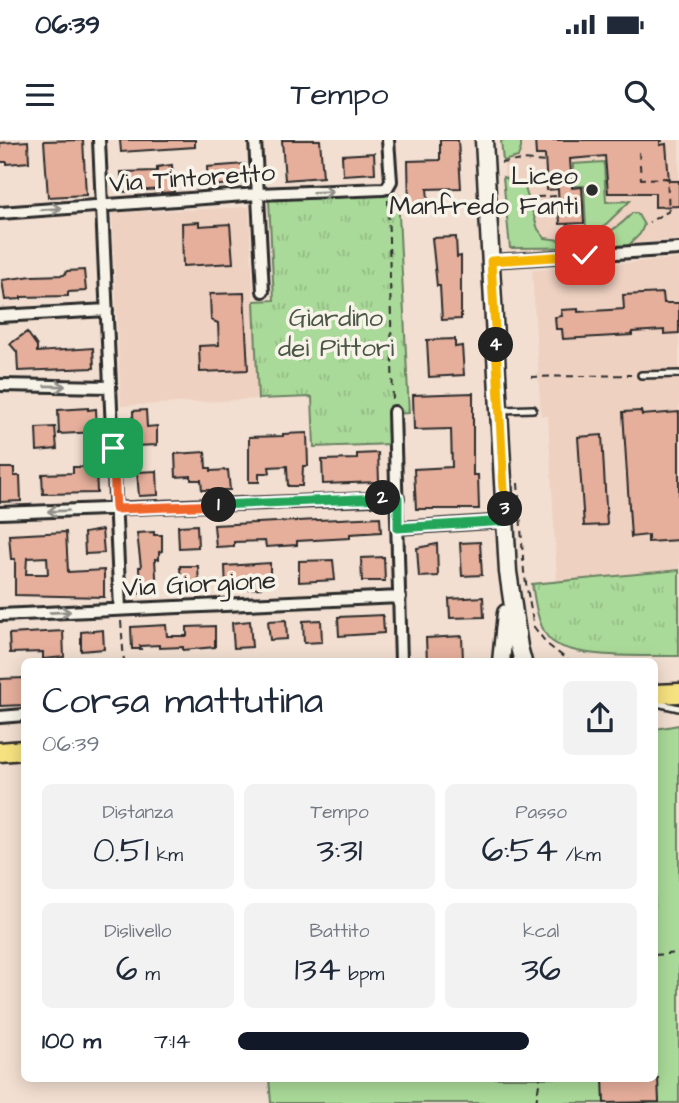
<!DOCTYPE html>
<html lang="it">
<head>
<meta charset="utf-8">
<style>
  :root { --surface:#fff; --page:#f2f2f3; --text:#1f2937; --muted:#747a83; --accent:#111827 }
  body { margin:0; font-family:"Architects Daughter",sans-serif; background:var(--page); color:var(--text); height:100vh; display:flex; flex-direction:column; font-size:26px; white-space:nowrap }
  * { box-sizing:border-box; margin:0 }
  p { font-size:23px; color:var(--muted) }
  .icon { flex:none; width:38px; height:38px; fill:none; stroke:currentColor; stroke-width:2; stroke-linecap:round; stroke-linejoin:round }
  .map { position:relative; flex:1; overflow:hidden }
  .side { position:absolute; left:21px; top:518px; width:637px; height:424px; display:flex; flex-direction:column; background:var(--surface); border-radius:10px; box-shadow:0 4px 18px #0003 }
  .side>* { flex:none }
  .pin { position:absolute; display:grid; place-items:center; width:60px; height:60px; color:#fff; margin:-30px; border-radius:14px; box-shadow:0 4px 10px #0006 }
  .km { position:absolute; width:35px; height:35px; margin:-18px; border-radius:50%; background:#222; color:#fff; font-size:19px; line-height:35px; text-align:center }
  .round { display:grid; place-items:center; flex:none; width:74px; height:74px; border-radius:10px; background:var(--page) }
  .head { display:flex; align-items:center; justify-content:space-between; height:119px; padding:0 21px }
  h1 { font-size:38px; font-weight:600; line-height:52px }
  .metrics { display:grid; grid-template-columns:repeat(3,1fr); gap:10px; height:119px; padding:7px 21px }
  .metrics div { display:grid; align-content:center; border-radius:10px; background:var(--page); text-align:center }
  .metrics b { font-size:35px; font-weight:600 }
  .metrics small { font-size:19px; font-weight:400 }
  .metrics p { font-size:19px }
  ul { padding:0 21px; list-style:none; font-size:23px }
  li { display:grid; grid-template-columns:112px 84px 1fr; align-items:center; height:52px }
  li i { height:18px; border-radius:9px; background:var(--accent) }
  .status { display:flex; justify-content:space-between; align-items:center; height:49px; padding:0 35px; background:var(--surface); direction:ltr }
  .status svg { height:19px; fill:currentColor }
  header { display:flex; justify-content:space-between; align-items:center; height:91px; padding:0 21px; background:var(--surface); font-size:32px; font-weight:600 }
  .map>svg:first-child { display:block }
  .built { fill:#eed1c1 }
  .grass { fill:#aada99; stroke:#6a8262; stroke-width:2 }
  .park { fill:url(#park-tufts); stroke:#6a8262; stroke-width:2 }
  .building { fill:#e6af9c; stroke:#2b2b2b; stroke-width:2; fill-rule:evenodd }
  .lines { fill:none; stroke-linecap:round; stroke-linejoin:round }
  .lane-casing { stroke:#2b2b2b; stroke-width:10 }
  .street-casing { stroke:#2b2b2b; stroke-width:16 }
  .secondary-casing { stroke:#2b2b2b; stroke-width:21 }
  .primary-casing { stroke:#2b2b2b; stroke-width:23 }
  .path { stroke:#2b2b2b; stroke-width:2; stroke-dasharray:7 5; stroke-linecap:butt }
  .lane { stroke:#f7f3e8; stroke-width:5 }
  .street { stroke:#f7f3e8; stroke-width:10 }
  .secondary { stroke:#f7f3e8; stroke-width:16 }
  .primary { stroke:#f7e281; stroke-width:18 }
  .oneway { stroke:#918f8a }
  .split-1-casing { stroke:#fff; stroke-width:14 }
  .split-2-casing { stroke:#fff; stroke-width:14 }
  .split-3-casing { stroke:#fff; stroke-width:14 }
  .split-4-casing { stroke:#fff; stroke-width:14 }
  .split-5-casing { stroke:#fff; stroke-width:14 }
  .split-1 { stroke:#f0652b; stroke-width:9 }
  .split-2 { stroke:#22a559; stroke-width:9 }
  .split-3 { stroke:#22a559; stroke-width:9 }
  .split-4 { stroke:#f5b400; stroke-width:9 }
  .split-5 { stroke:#f5b400; stroke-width:9 }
  .poi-dot { fill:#2b2b2b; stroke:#f7f3e8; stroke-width:2.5 }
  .labels { text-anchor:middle; stroke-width:7; stroke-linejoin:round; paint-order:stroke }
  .poi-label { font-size:26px; fill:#2b2b2b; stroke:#f7f3e8; text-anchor:end }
  .street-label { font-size:26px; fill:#2b2b2b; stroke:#f7f3e8 }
  .park-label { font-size:26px; fill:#4b5746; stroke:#f7f3e8 }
</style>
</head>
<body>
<div class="status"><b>06:39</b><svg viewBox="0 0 49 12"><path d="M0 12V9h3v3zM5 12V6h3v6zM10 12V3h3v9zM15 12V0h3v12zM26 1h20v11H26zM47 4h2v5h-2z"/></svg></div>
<header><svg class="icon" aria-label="menu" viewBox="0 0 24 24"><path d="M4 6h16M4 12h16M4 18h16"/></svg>Tempo<svg class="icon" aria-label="search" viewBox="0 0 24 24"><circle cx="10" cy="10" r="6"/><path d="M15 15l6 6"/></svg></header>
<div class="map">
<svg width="679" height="963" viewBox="0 0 679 963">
  <defs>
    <pattern id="park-tufts" width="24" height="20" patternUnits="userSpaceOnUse" patternTransform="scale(1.75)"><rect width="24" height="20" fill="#aada99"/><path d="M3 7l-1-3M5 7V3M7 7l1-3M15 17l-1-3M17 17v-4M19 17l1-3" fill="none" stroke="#92bb84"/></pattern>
  </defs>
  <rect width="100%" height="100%" fill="#f2dfd1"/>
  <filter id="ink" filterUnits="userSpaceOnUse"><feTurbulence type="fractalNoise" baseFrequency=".0143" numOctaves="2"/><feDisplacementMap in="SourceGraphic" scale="14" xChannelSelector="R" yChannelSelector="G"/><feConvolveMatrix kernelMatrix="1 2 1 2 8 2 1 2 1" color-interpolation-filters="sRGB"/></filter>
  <g filter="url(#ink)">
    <path class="built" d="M502,0H679V100L509,110Z
      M249,67L258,259L121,266L112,73Z
      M679,119V430L557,442L548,276H541L532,130Z"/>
    <path class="grass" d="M501,0H521V8L518,17L503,21Z
      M604,22L606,62L630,61L601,89H586L584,46H574L573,24Z
      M503,37L524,45L538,89L545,98C579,104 609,100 632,73H637L644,85L640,94L627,107L510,108Z
      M679,585V963H271L269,938H654L655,589Z"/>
    <path class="park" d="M398,55L409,273L390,274L391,304L314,307L312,257L258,259L254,161L274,160L269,60Z
      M679,430V516C651,515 563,521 547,496C537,481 535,462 532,444Z"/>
    <path class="building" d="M83,0L86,55L48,57L44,1Z
      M120,0H195V7L121,12Z
      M282,0H320L323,37L285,40Z
      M440,0H458L461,48L427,49L429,67L409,68L408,21L440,20Z
      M535,0H660V5L666,4L669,41H679V66L655,67V53H608L605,16L570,19L572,48L582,47L584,83L560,84L558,49L547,50L545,15H536Z
      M28,1L29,22L7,24V22H0V3Z
      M374,13L375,33L343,35L342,15Z
      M245,24L246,43L208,46L207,27Z
      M172,25L174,52L161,53V49L122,52L121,32L157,31V27Z
      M199,82V86L230,84L233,123L183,126L182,83Z
      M456,97L457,117L461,116V179L442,180L440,146H437L432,98Z
      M84,130L86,151L68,152V156L21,157V159L5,160L2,140L32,136L64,135L67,131Z
      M244,153L248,230L200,232L199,206L219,205L218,183L211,180L210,154Z
      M663,153L664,163H679V193L664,194V190L632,192V195L563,199L562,189H556L555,177L562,176L561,170L578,169V172L624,169L623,155Z
      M27,192L37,206V212L93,208L94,228L18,231L17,212L10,204Z
      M455,199V207L462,206L464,235L429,237L427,200Z
      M473,253V335H478L479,369H416L414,329L452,327L451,289L414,290L413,255Z
      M88,268V270L96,269L97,292L59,294L58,270Z
      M146,270L147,287L157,286V305L134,306L133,271Z
      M641,271L642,275L679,272V400L648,402V395L631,397L623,272Z
      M55,287L57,309L37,311L36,288Z
      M307,293L308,326H303L302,346H288L287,326L269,327L270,333H259V342H249V297L283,296V294Z
      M602,295L607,385L584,386L578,297Z
      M205,312L206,328H211V331L228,330L230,350H202L201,340H191V336L176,337L175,314Z
      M378,313L379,342L323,344L322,320L357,319V314Z
      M73,327H96L97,353L43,354L42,334L73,333Z
      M0,328H14V336H20L21,361L0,362Z
      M157,331L158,355L139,356L137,332Z
      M380,377L381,392L350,394V398L297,401V405L266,407L265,401L234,402V406L216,407L214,385Z
      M197,385L198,407L179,408L178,386Z
      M102,390L104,413L85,414L84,393Z
      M66,392L68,432L104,430V457L15,455V419H11L9,395ZM47,417L48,434H26L27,418Z
      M154,392V395H162V411L159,412V419H155L157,453L140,454L139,427H141L137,393Z
      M480,402L482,435L462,436L460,403Z
      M437,404L438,436L419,437L417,408Z
      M384,417L385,441H362L361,418Z
      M333,420L335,440L299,442V421Z
      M270,423V440H260L261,448L226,450L225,426Z
      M180,426H198L199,446L181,447Z
      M483,457L484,477L450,478L449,459Z
      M383,475L384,493L339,496L338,477Z
      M286,480L287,499L270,500L268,481Z
      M321,480L322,502L304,503L303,481Z
      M250,481L252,507L234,508L232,483Z
      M166,485L167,496H187V487L215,486V507L183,510V507L159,508V505L140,506L141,509H132L131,487Z
      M103,490L104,509L81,511V492Z
      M63,491L64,517L43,519V512L10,513L9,494Z
      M462,496L463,520L427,522L426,498Z
      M24,538V565L0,566V539Z
      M603,938H658L659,962L604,963Z"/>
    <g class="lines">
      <g class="lane-casing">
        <path id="lane" d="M641,235L679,234
          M501,270L533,269
          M657,563L679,568"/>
      </g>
      <g class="street-casing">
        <path id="street" d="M99,0L120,469
          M255,0L263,151
          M0,73L258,54L383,49L387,48L391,41L388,0
          M491,121L679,109
          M0,176L107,170
          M0,245L110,247
          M394,272L401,522
          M0,373L398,358
          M398,388L506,381
          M0,475L400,457
          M0,577L24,575"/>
      </g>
      <g class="secondary-casing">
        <path id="secondary" d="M484,0L508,432L519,507L523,522
          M501,522L506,473"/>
      </g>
      <g class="primary-casing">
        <path id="primary" d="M654,554L679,553
          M0,612L24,610"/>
      </g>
      <path class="path" d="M662,0V2
        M639,12L641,39L667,38L669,71L649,82
        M501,23L523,20L546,22
        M537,57L558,56
        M388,60L393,261
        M531,237L631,235
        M518,343L524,432L534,487L547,504L570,522
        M121,481L124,522
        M654,815L679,813
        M536,963L540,938"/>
      <use href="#lane" class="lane"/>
      <use href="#street" class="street"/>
      <use href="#secondary" class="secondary"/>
      <use href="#primary" class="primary"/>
    </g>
    <defs><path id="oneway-shaft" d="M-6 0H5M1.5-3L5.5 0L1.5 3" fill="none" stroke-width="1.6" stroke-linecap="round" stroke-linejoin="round" transform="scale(1.75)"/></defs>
    <g class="oneway">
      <use href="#oneway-shaft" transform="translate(323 52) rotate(-2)"/>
      <use href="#oneway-shaft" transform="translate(51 69) rotate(-4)"/>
      <use href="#oneway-shaft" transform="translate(55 246) rotate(1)"/>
      <use href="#oneway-shaft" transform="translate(58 371) rotate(178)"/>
      <use href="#oneway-shaft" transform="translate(60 472) rotate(-3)"/>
    </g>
  </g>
  <g class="lines" filter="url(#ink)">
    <g class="split-1-casing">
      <path id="split-1" d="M113,308L116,369L219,365"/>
    </g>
    <g class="split-2-casing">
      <path id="split-2" d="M219,365L383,358"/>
    </g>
    <g class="split-3-casing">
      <path id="split-3" d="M383,358H398V388L506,381L505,369"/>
    </g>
    <g class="split-4-casing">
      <path id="split-4" d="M496,205L505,369"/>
    </g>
    <g class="split-5-casing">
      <path id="split-5" d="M496,205L491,121L585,115"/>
    </g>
    <use href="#split-1" class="split-1"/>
    <use href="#split-2" class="split-2"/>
    <use href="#split-3" class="split-3"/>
    <use href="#split-4" class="split-4"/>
    <use href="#split-5" class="split-5"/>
  </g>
  <circle class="poi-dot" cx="592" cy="50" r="7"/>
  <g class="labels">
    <g class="poi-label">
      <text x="578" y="44">Liceo<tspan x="578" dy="30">Manfredo Fanti</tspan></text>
    </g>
    <g class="street-label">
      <text transform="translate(192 37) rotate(-4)" y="9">Via Tintoretto</text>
      <text transform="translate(199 443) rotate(-3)" y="9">Via Giorgione</text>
    </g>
    <g class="park-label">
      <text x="336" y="186">Giardino<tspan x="336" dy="30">dei Pittori</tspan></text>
    </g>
  </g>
</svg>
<div class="pin" style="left:113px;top:308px;background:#1e9e55"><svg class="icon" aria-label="arrive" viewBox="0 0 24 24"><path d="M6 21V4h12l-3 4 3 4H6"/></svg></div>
<div class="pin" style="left:585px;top:115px;background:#d93025"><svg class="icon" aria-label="check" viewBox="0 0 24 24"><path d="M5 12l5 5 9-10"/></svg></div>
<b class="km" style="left:219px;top:365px">1</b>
<b class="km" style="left:383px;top:358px">2</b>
<b class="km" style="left:505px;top:369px">3</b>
<b class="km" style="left:496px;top:205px">4</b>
<section class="side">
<div class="head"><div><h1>Corsa mattutina</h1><p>06:39</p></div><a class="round"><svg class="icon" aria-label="share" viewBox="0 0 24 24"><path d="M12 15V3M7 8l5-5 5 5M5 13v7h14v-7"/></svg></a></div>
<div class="metrics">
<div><p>Distanza</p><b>0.51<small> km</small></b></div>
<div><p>Tempo</p><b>3:31</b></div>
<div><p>Passo</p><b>6:54<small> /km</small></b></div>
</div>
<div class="metrics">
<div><p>Dislivello</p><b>6<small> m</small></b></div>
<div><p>Battito</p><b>134<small> bpm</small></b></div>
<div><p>kcal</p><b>36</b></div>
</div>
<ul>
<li><b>100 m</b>7:14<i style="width:73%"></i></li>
</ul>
</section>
</div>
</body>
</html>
